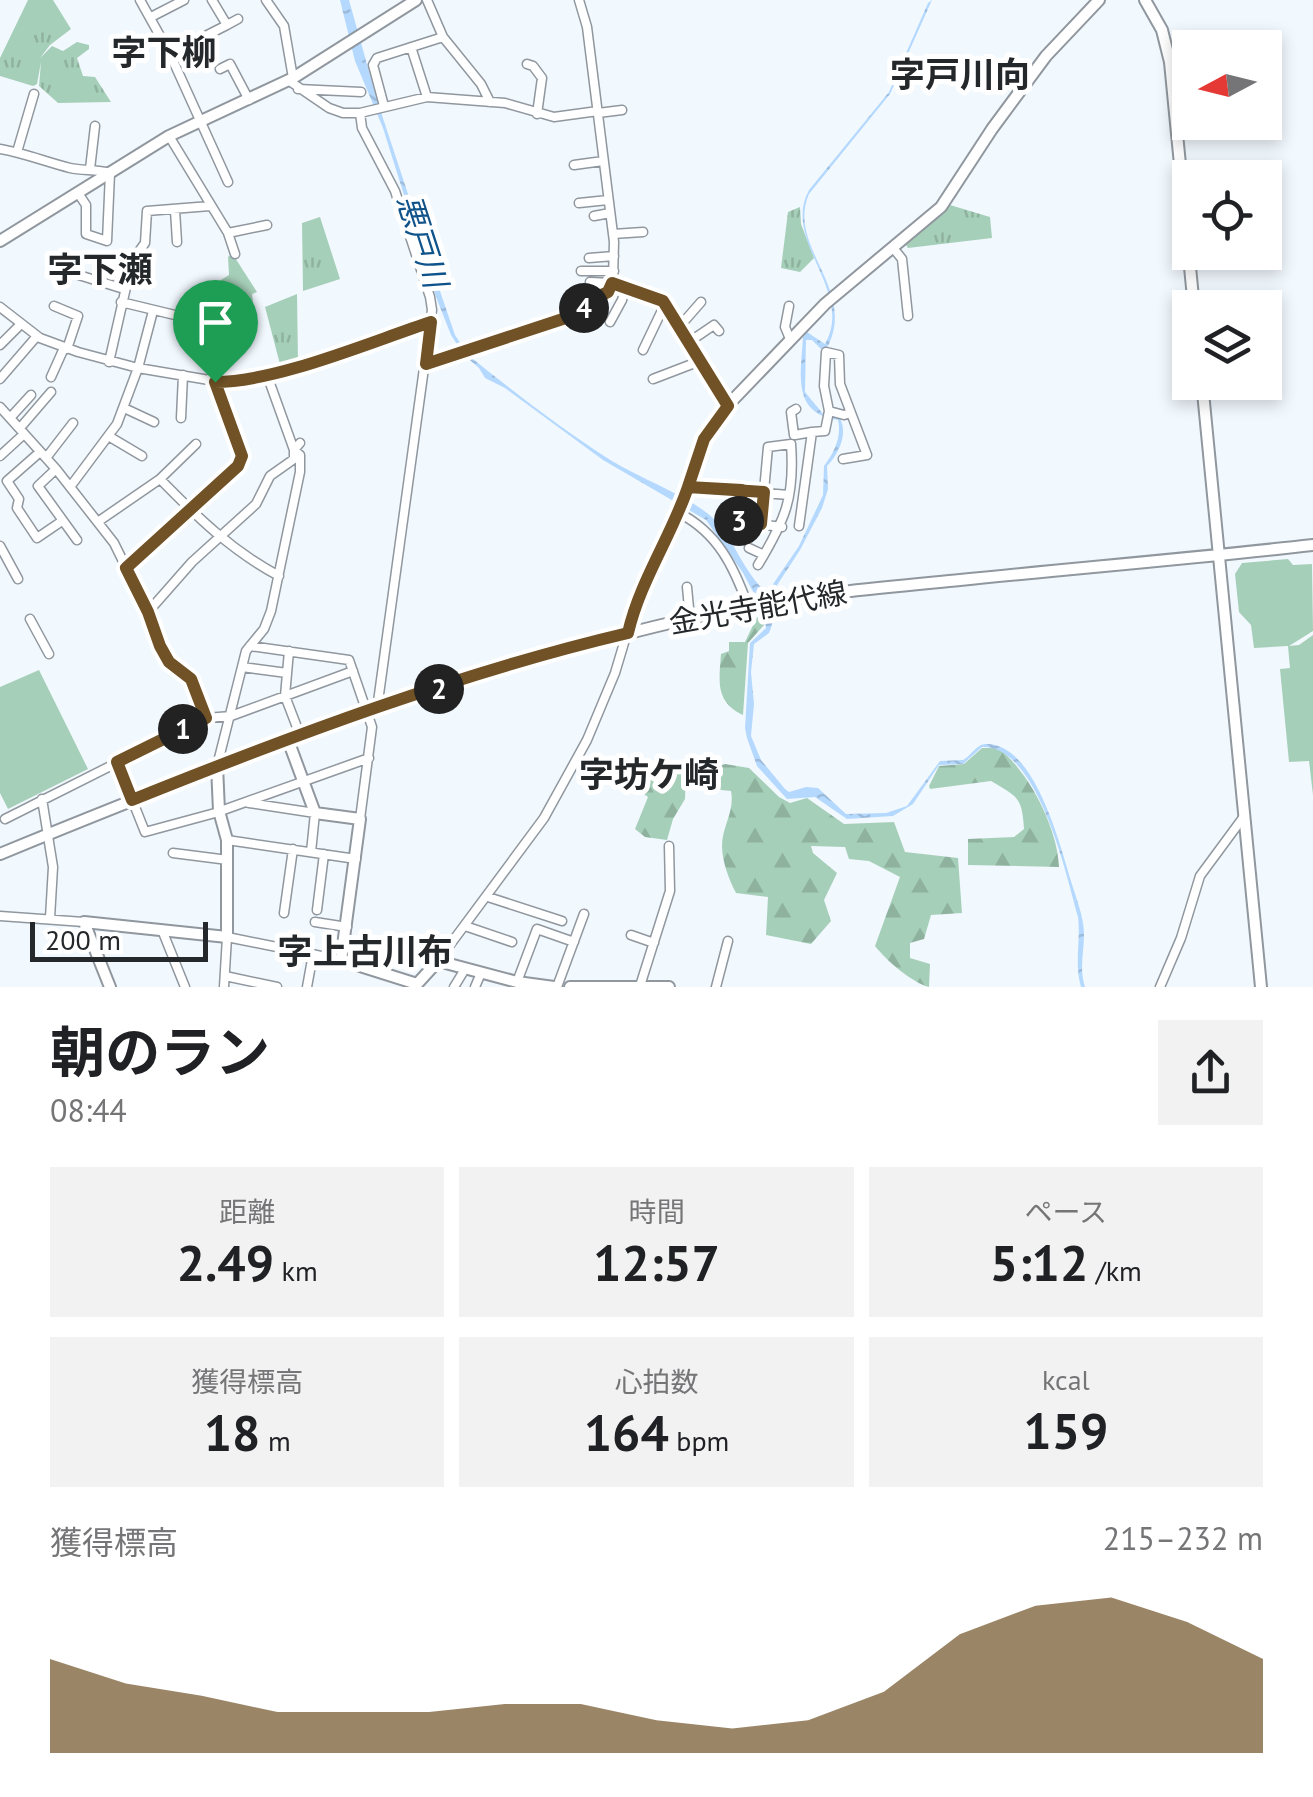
<!DOCTYPE html>
<html lang="ja">
<head>
<meta charset="utf-8">
<style>
  :root { --surface:#fff; --page:#f2f2f2; --text:#202124; --muted:#757577; --accent:#705226 }
  body { margin:0; font-family:"PT Sans","Noto Sans JP",sans-serif; background:var(--page); color:var(--text); height:100vh; display:flex; flex-direction:column; font-size:38px; white-space:nowrap }
  * { box-sizing:border-box; margin:0 }
  p { font-size:32px; color:var(--muted) }
  .icon { flex:none; width:55px; height:55px; fill:none; stroke:currentColor; stroke-width:2; stroke-linecap:round; stroke-linejoin:round }
  .map { position:relative; height:987px; overflow:hidden }
  .panel { display:flex; flex-direction:column; background:var(--surface); flex:1 }
  .panel>* { flex:none }
  .needle { width:65px; rotate:263deg }
  .controls { position:absolute; left:1172px; top:30px; display:grid; gap:20px }
  .controls a { display:grid; place-items:center; width:110px; height:110px; border-radius:0px; background:var(--surface); box-shadow:0 5px 15px #0003; font-size:50px }
  .scale { position:absolute; left:30px; bottom:25px; width:178px; box-sizing:border-box; padding-left:10px; border:5px solid #25282b; border-top:0; font-size:28px; line-height:35px; white-space:nowrap; color:#25282b; -webkit-text-stroke:8px #fff; paint-order:stroke }
  .pin { position:absolute; display:grid; place-items:center; width:85px; height:85px; color:#fff; margin:-102px -42px; border-radius:50% 50% 50% 0; rotate:-45deg; box-shadow:0 0 10px #0007 }
  .pin .icon { rotate:45deg }
  .km { position:absolute; width:50px; height:50px; margin:-25px; border-radius:50%; background:#222; color:#fff; font-size:28px; line-height:50px; text-align:center }
  .round { display:grid; place-items:center; flex:none; width:105px; height:105px; border-radius:0px; background:var(--page) }
  .head { display:flex; align-items:center; justify-content:space-between; height:170px; padding:0 50px }
  h1 { font-size:55px; font-weight:700; line-height:75px }
  .stats { display:grid; grid-template-columns:repeat(3,1fr); gap:15px; height:170px; padding:10px 50px }
  .stats div { display:grid; align-content:center; border-radius:0px; background:var(--page); text-align:center }
  .stats b { font-size:50px; font-weight:700 }
  .stats small { font-size:28px; font-weight:400 }
  .stats p { font-size:28px }
  .chart { height:280px; padding:20px 50px }
  .chart p { display:flex; justify-content:space-between }
  .chart svg { width:100%; height:180px; margin-top:10px; fill:var(--accent); opacity:.7 }
  .map>svg:first-child { display:block }
  .grass { fill:url(#grass-tufts) }
  .forest { fill:url(#forest-firs) }
  .park { fill:#a6cfb9 }
  .water { fill:url(#water-ripples) }
  .lines { fill:none; stroke-linecap:round; stroke-linejoin:round }
  .street-casing { stroke:#90979e; stroke-width:11 }
  .secondary-casing { stroke:#90979e; stroke-width:14 }
  .street { stroke:#fff; stroke-width:8 }
  .secondary { stroke:#fff; stroke-width:10 }
  .route-casing { stroke:#fff; stroke-width:20 }
  .route { stroke:#705226; stroke-width:12 }
  .labels { text-anchor:middle; stroke-width:10; stroke-linejoin:round; paint-order:stroke }
  .street-label { font-size:30px; fill:#25282b; stroke:#fff }
  .water-label { font-size:32px; font-style:italic; fill:#0f538a; stroke:#fff }
  .quarter-label { font-size:35px; font-weight:bold; fill:#25282b; stroke:#fff }
</style>
</head>
<body>
<div class="map">
<svg width="1313" height="987" viewBox="0 0 1313 987">
  <defs>
    <pattern id="grass-tufts" width="24" height="20" patternUnits="userSpaceOnUse" patternTransform="scale(2.5)"><rect width="24" height="20" fill="#a6cfb9"/><path d="M3 7l-1-3M5 7V3M7 7l1-3M15 17l-1-3M17 17v-4M19 17l1-3" fill="none" stroke="#8fb29f"/></pattern>
    <pattern id="forest-firs" width="22" height="20" patternUnits="userSpaceOnUse" patternTransform="scale(2.5)"><rect width="22" height="20" fill="#a6cfb9"/><path d="M5 1l3.5 6h-7zM16 11l3.5 6h-7z" fill="#8fb29f"/></pattern>
    <pattern id="water-ripples" width="26" height="14" patternUnits="userSpaceOnUse" patternTransform="scale(2.5)"><rect width="26" height="14" fill="#b5d9fe"/><path d="M2 4q2-2 4 0t4 0M15 11q2-2 4 0t4 0" fill="none" stroke="#9cbada"/></pattern>
  </defs>
  <rect width="100%" height="100%" fill="#f1f8fe"/>
  <path class="grass" d="M28,0H53L71,29L50,45L40,58L52,46L63,51L77,42L89,45V49L77,58L83,76L95,77L111,102L58,103L39,86L41,62L37,84L33,86L0,76V58Z
    M950,205L990,217L992,238L908,248L906,245Z
    M800,207L801,224L814,258L800,272L781,268L788,212Z
    M320,217L340,279L303,291L302,223Z
    M232,253L257,292L252,294L254,310L246,311L247,322L226,323L223,327L212,377L207,376L219,326L214,319L221,280L229,275L228,257Z
    M297,294L298,362L281,368L265,307Z"/>
  <path class="forest" d="M757,617L764,619L765,624L748,643L743,715C715,702 719,681 721,654L729,651V642H745Z
    M982,748H998C1029,771 1058,829 1059,867L968,865V839L1014,837L1024,829C1022,797 1018,797 991,781L930,789L929,786L939,766L964,764Z
    M725,764L749,768L779,797L790,803L807,798L844,824L894,822L905,852L958,858L962,913L931,915L924,939L910,943V958L930,964L929,987C911,982 887,961 875,946L900,877L869,861L849,859L845,847L811,846L813,853L837,873L824,900L831,921L811,944L766,935L768,897L736,893C729,880 722,861 722,846C722,826 735,812 731,791L703,788L701,772Z
    M656,770H685L686,772L685,799L673,819L667,840L645,837L635,829L648,797L644,794L645,787L641,783Z"/>
  <path class="park" d="M1288,559L1293,565L1312,564L1313,631L1289,646L1299,645L1313,635V795L1309,761L1289,762L1280,669L1290,668L1288,646L1254,648L1251,625L1239,612L1235,574L1242,563Z
    M39,670L88,769L8,809L0,793V687Z"/>
  <path class="water" d="M340,0H349L377,100L441,294L455,335L468,355C514,392 562,429 612,461C642,479 681,493 707,513C733,533 742,572 767,593L799,546L823,495L824,466C834,453 842,437 838,420C791,414 801,373 803,337L807,332L825,344C855,291 781,241 809,190L889,92L928,3L932,0L890,94L809,194C786,247 858,289 827,348L821,349L812,340H806L805,392L824,415L839,417C849,432 839,454 827,466L828,489L822,508L800,550L770,596L772,625L769,633L754,644L751,672L754,704L751,736L761,760L785,789L789,792L806,787L818,788L846,814L886,813L907,806L940,761L963,760C972,755 976,744 987,744C1035,744 1060,845 1071,881C1076,898 1084,917 1084,934C1084,953 1079,968 1085,987H1081C1074,963 1081,941 1078,917C1066,874 1038,745 982,747L963,764L939,765L913,804L893,816L847,819L815,797L787,799L757,766L747,738L745,728L750,643L766,628L764,612L743,573L706,520L603,460L505,388L485,378L479,368L463,354L451,335L436,297L383,128L355,61Z"/>
  <g class="lines">
    <g class="street-casing">
      <path id="street" d="M140,0L170,54L228,182
        M212,0L227,25L238,19
        M266,0L284,26L293,78
        M427,0L443,37
        M151,17L184,0
        M411,47L427,97
        M170,54L227,25
        M527,64L533,66L542,78L537,114
        M220,69L230,64L249,100
        M288,80L329,108L343,113H360L427,97L505,103L554,117L598,111
        M298,89L361,92
        M384,106L373,65L377,58L443,37L481,84L490,102
        M360,113L362,128L395,191L430,297L432,310L377,709
        M598,113L622,110
        M169,136L228,233L235,254
        M0,149C24,153 46,162 70,168C83,171 96,169 110,173L107,241L86,234V205L78,193
        M17,152L34,94
        M574,165L603,161
        M90,169L95,126
        M579,203L608,200
        M175,210L177,242
        M594,216L610,213
        M228,233L267,225
        M613,234L643,232
        M894,249L902,259L908,316
        M589,258L614,256
        M56,268L124,289
        M581,271H614
        M121,302L208,323
        M54,306L78,316L67,349
        M789,306L785,327L790,339
        M0,307L40,338L78,352L138,368L215,381L237,382L267,375L431,322
        M610,322L622,300L625,289
        M680,326L701,302
        M689,342L714,325L719,331
        M0,345L21,324
        M643,350L665,304
        M109,362L132,261L145,243L147,211L210,206
        M426,364L574,315L591,300L609,292L613,279L614,242L587,27L579,0
        M51,377L64,348
        M0,379L37,336
        M653,379L700,361
        M0,407L56,469L114,543L148,612L160,646L169,662L191,679L206,718
        M124,408L154,422
        M829,411L824,386L826,352L839,355L840,384L851,413
        M10,418L31,395
        M181,418L183,375
        M20,428L51,392
        M812,432L825,431L829,411L844,415L851,413L867,455L843,459
        M794,435L791,412L796,409
        M795,435L812,432L799,526
        M110,437L142,456
        M40,452L7,481L19,499L17,508L37,538L62,521
        M0,456L24,434
        M46,458L73,423
        M56,469L38,486L77,540
        M160,479L196,444
        M70,487L117,424L138,368L153,311
        M688,487L789,495
        M742,490L740,522L782,527
        M679,513C718,533 734,567 748,606
        M99,521L160,479C197,517 232,551 279,576
        M0,546L18,579
        M749,548L764,555
        M758,565C785,520 795,498 791,444L768,447L761,524
        M126,568L238,466L242,456L215,381
        M687,587L690,619
        M148,612L192,562L256,504L270,476L294,459V450L300,443
        M30,619L49,654
        M250,646L349,660L372,727L360,819
        M289,651L285,696L300,735
        M242,667L287,673
        M117,762L145,832L215,813L369,758
        M217,766L246,651L264,629L271,611L300,472V455L294,450L267,375
        M42,799L53,867L50,918
        M249,803L315,813L311,852
        M5,819L206,718L231,716L353,671
        M227,840L356,859
        M173,853L228,860
        M488,897L562,921
        M317,910L324,854
        M284,913L293,849
        M0,916L84,922
        M315,922L347,927
        M465,926L512,942
        M162,930L185,987
        M631,935L654,943
        M438,961L544,818L587,740L615,673L633,613L679,513L704,439L728,405L663,301L612,283L590,282
        M225,976L277,987
        M517,982L537,929L574,942
        M640,986L670,891L669,846
        M224,987L227,937L341,960
        M307,987L313,954
        M454,987L465,969
        M475,987L481,973
        M557,987L584,914
        M716,987L728,941
        M1160,987L1181,938L1200,876L1245,815"/>
    </g>
    <g class="secondary-casing">
      <path id="secondary" d="M1145,0L1162,30L1170,62L1194,308
        M0,241L169,136L293,78L416,0
        M1202,382L1261,987
        M728,405L825,304L941,207L992,129L1046,56L1099,0
        M288,740L315,813L360,819L341,960L417,984L438,961L517,982L554,987
        M0,854C241,755 486,659 743,607C815,593 888,587 960,580C1078,568 1196,558 1313,545
        M110,987L84,922L227,937V840L219,811L217,766
        M570,987H669"/>
    </g>
    <use href="#street" class="street"/>
    <use href="#secondary" class="secondary"/>
  </g>
  <g class="lines">
    <g class="route-casing">
      <path id="route" d="M215,382L242,456L238,466L126,568L148,612L160,646L169,662L191,679L206,718L117,762L132,800C291,736 462,672 628,633C640,581 671,537 688,487L742,490L738,520L761,524L764,492L688,487L704,439L728,406L663,301L612,283L608,292L591,300L578,314L426,364L431,322C370,342 277,382 215,382"/>
    </g>
    <use href="#route" class="route"/>
  </g>
  <g class="labels">
    <g class="street-label">
      <text transform="translate(758 608) rotate(-10)" y="10">金光寺能代線</text>
    </g>
    <g class="water-label">
      <text transform="translate(422 241) rotate(72)" y="11">悪戸川</text>
    </g>
    <g class="quarter-label">
      <text x="164" y="65">字下柳</text>
      <text x="960" y="87">字戸川向</text>
      <text x="100" y="282">字下瀬</text>
      <text x="649" y="787">字坊ケ崎</text>
      <text x="365" y="964">字上古川布</text>
    </g>
  </g>
</svg>
<div class="controls">
<a><svg class="needle" viewBox="-14 -14 28 28"><path d="M0-13l5 13h-10z" fill="#e53935"/><path d="M0 13l5-13h-10z" fill="#757577"/></svg></a>
<a><svg class="icon" aria-label="locate" viewBox="0 0 24 24"><circle cx="12" cy="12" r="6"/><path d="M12 2v4M12 18v4M2 12h4M18 12h4"/></svg></a>
<a><svg class="icon" aria-label="layers" viewBox="0 0 24 24"><path d="M12 4l9 5-9 5-9-5zM3 14l9 5 9-5"/></svg></a>
</div>
<div class="scale">200 m</div>
<div class="pin" style="left:215px;top:382px;background:#1e9e55"><svg class="icon" aria-label="arrive" viewBox="0 0 24 24"><path d="M6 21V4h12l-3 4 3 4H6"/></svg></div>
<b class="km" style="left:183px;top:729px">1</b>
<b class="km" style="left:439px;top:689px">2</b>
<b class="km" style="left:739px;top:521px">3</b>
<b class="km" style="left:584px;top:308px">4</b>
</div>
<section class="panel">
<div class="head"><div><h1>朝のラン</h1><p>08:44</p></div><a class="round"><svg class="icon" aria-label="share" viewBox="0 0 24 24"><path d="M12 15V3M7 8l5-5 5 5M5 13v7h14v-7"/></svg></a></div>
<div class="stats">
<div><p>距離</p><b>2.49<small> km</small></b></div>
<div><p>時間</p><b>12:57</b></div>
<div><p>ペース</p><b>5:12<small> /km</small></b></div>
</div>
<div class="stats">
<div><p>獲得標高</p><b>18<small> m</small></b></div>
<div><p>心拍数</p><b>164<small> bpm</small></b></div>
<div><p>kcal</p><b>159</b></div>
</div>
<div class="chart"><p><span>獲得標高</span>215–232 m</p>
<svg viewBox="0 0 160 44" preserveAspectRatio="none"><path d="M0 44V21L10 27L20 30L30 34L40 34L50 34L60 32L70 32L80 36L90 38L100 36L110 29L120 15L130 8L140 6L150 12L160 21V44z"/></svg>
</div>
</section>
</body>
</html>
